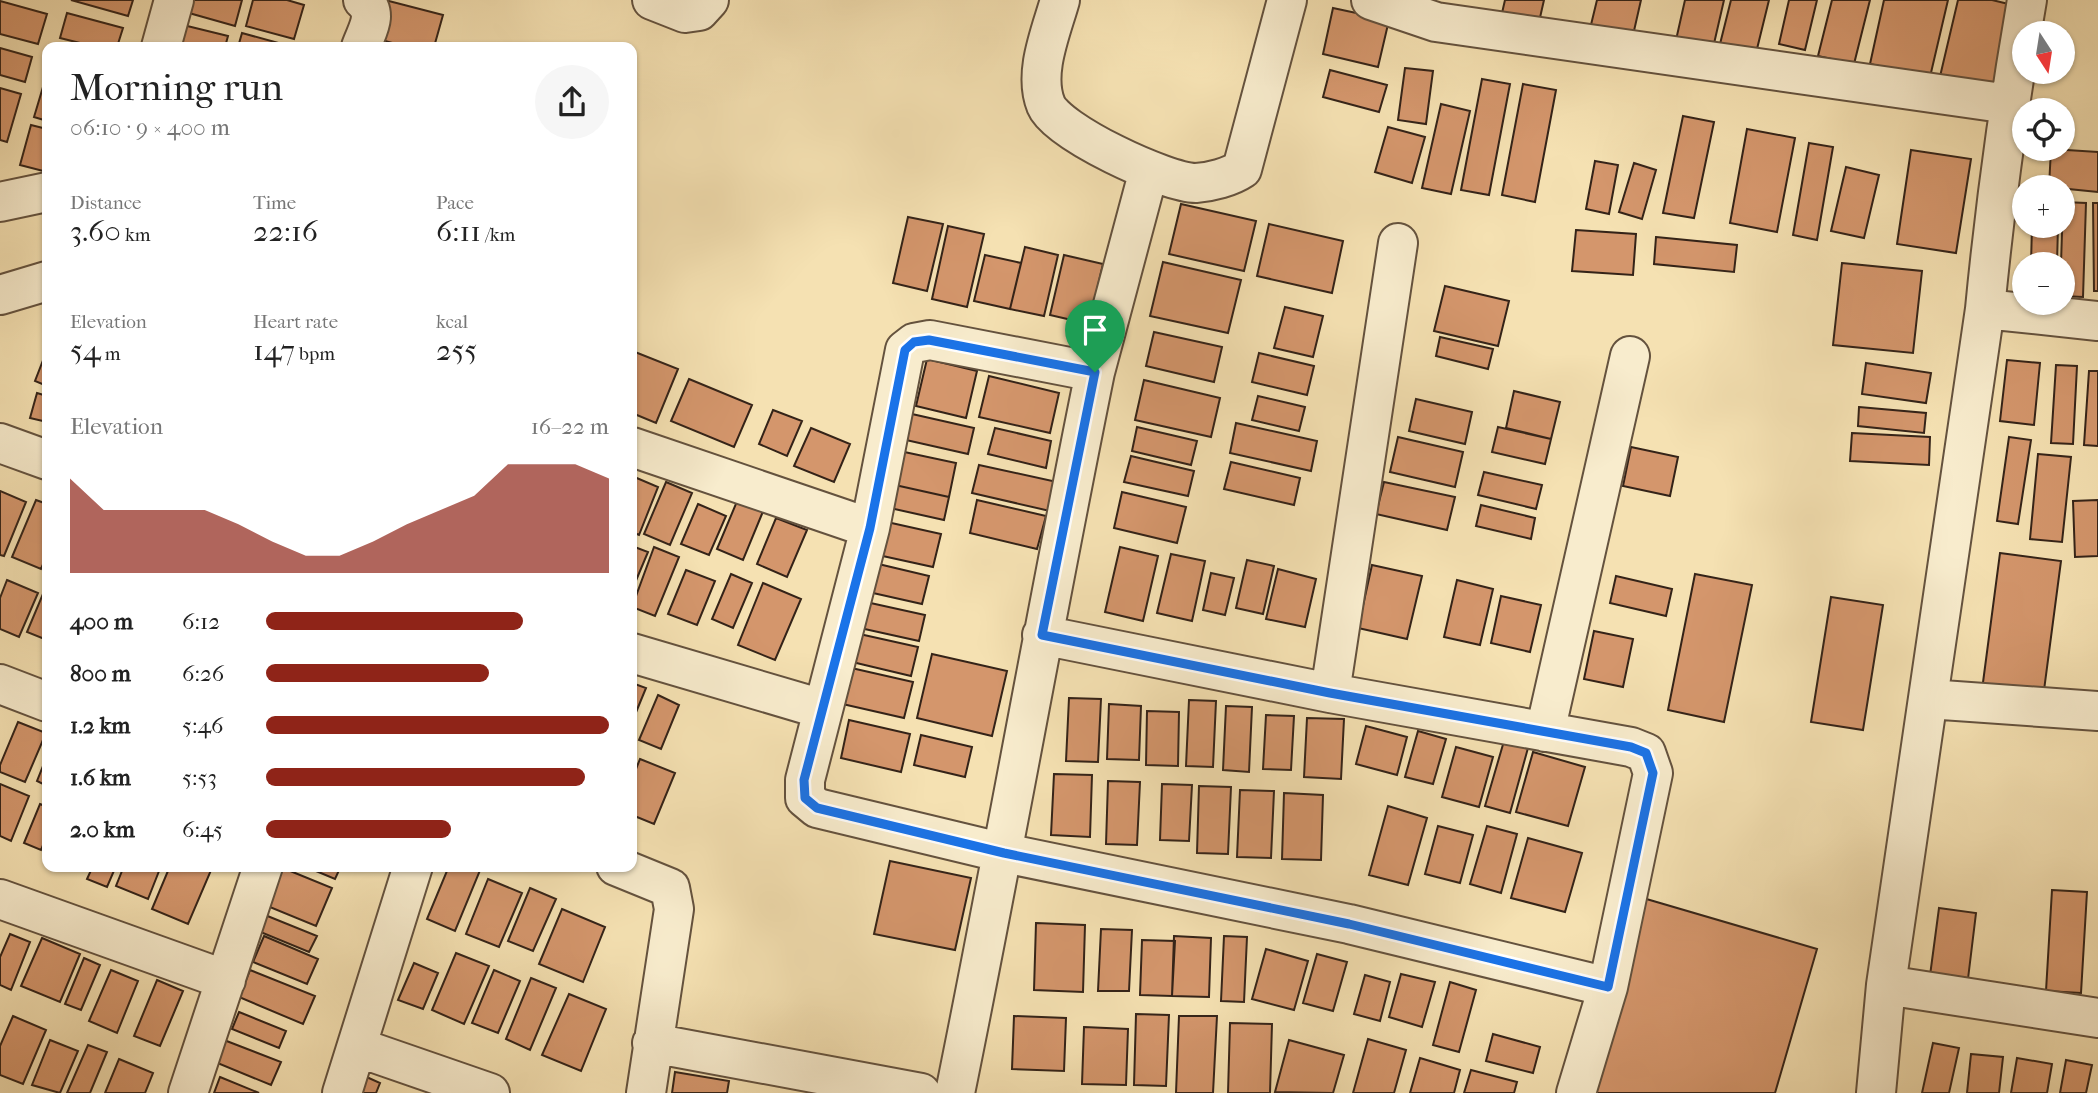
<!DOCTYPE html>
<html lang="en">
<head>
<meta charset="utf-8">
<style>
  :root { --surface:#fff; --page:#f6f6f6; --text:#222; --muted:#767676; --accent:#8f2418 }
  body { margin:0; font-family:"IM FELL French Canon",serif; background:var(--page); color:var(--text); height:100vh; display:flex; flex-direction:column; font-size:26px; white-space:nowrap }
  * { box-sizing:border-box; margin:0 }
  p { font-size:23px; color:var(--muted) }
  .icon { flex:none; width:38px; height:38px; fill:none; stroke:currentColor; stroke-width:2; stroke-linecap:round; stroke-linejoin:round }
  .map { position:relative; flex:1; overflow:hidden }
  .sheet { position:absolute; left:42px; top:42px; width:595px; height:830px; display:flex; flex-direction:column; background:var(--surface); border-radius:14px; box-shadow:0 2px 5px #0004 }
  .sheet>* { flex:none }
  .needle { width:46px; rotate:168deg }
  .buttons { position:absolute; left:2012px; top:21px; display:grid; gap:14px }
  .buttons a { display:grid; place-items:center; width:63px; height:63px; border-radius:50%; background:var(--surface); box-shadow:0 2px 5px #0004; font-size:35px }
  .pin { position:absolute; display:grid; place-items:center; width:60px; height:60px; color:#fff; margin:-72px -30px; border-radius:50% 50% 50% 0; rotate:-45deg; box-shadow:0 0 7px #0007 }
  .pin .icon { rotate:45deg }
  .round { display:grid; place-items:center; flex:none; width:74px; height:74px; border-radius:37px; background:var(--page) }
  .head { display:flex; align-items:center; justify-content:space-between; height:119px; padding:0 28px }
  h1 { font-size:38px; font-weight:600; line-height:52px }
  .stats { display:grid; grid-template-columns:repeat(3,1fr); gap:10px; height:119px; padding:7px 28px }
  .stats div { display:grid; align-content:center }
  .stats b { font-size:30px; font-weight:600 }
  .stats small { font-size:19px; font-weight:400 }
  .stats p { font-size:19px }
  .chart { height:196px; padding:14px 28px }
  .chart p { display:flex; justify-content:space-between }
  .chart svg { width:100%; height:126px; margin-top:7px; fill:var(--accent); opacity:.7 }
  ul { padding:0 28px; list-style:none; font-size:23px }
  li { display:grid; grid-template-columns:112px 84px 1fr; align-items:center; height:52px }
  li i { height:18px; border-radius:9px; background:var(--accent) }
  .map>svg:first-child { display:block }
  .building { fill:#d4966c; stroke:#342318; stroke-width:2 }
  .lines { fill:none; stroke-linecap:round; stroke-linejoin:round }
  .street-casing { stroke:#64523e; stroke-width:42 }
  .street { stroke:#f8eccd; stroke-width:38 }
  .route-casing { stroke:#fff; stroke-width:14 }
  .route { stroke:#1a73e8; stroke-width:9 }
</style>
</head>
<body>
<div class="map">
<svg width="2098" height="1093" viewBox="0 0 2098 1093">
  <rect width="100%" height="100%" fill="#f5e1b2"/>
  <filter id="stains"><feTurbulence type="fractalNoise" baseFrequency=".00286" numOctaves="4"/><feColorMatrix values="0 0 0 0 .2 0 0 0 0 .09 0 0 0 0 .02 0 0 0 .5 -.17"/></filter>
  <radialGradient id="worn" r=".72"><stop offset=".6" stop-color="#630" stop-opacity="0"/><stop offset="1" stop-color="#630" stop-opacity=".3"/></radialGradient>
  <path class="building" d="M71,0H133L128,16Z
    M193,0H242L235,26L189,13Z
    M253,0H287L304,5L294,39L246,26Z
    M385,0L443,15L434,47H407L374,38Z
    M1505,0H1544L1539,22L1502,13Z
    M1597,0H1641L1631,44L1589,33Z
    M1685,0H1724L1713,48L1676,40Z
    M1731,0H1769L1756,53L1720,44Z
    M1789,0H1817L1805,50L1779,44Z
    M1832,0H1870L1854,64L1818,56Z
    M1884,0H1948L1930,77L1870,64Z
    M1958,0H1992L2021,7L1999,100L1938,85Z
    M0,1L47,14L38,44L0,34Z
    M1333,8L1389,20L1378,67L1323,54Z
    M67,13L123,28L117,47H96L60,38Z
    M175,23L228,36L225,47H171Z
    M242,33L293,47H238Z
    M0,48L32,57L25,82L0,75Z
    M1405,68L1433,71L1426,124L1398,120Z
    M1330,70L1387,85L1379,112L1323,97Z
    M1482,79L1510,84L1489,195L1461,190Z
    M1523,84L1556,90L1535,202L1502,195Z
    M43,87L47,88V121L34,117Z
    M0,88L21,94L7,142L0,140Z
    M1441,104L1470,111L1451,194L1422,188Z
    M1683,116L1714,122L1694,218L1663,213Z
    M31,125L47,129V172L20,165Z
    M1388,127L1425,137L1412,183L1375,172Z
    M1747,129L1795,138L1777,232L1730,223Z
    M1809,143L1833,147L1817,240L1793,235Z
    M2051,149L2098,152V192L2049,187Z
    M1911,150L1971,159L1956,253L1897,244Z
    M1595,161L1618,165L1609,214L1586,209Z
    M1634,163L1656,170L1642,219L1619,212Z
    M1846,167L1879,175L1864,238L1831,231Z
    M2063,202L2086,203L2083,297L2063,296V264H2061Z
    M2093,203H2098V291H2094Z
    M1181,204L1256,221L1244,271L1169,254Z
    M908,217L943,224L927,291L893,283Z
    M1269,224L1343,241L1332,293L1257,276Z
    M948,226L984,234L967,307L932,299Z
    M2032,226H2058L2057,264H2031Z
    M1576,230L1636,234L1633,275L1572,271Z
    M1656,237L1737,245L1734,272L1654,264Z
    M1025,247L1058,255L1044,316L1010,309Z
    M985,255L1021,263L1010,309L974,301Z
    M1064,255L1103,264L1089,324L1050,315Z
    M1163,262L1241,280L1228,333L1150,316Z
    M1842,263L1922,271L1913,353L1833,345Z
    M1445,286L1509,301L1498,346L1434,331Z
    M1285,307L1323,316L1313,357L1274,348Z
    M1154,332L1222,347L1214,382L1146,366Z
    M1440,337L1493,349L1488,369L1436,356Z
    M47,350V386L35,381Z
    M635,352L678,369L656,423L632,413V359Z
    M1259,353L1314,366L1307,395L1252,382Z
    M927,359L977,371L966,418L916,406Z
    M2007,360L2040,363L2034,425L2000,421Z
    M1866,363L1931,373L1926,403L1862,394Z
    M2056,365L2077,366L2073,444L2051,443Z
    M2089,371H2098V446L2084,445Z
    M989,376L1059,393L1050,433L979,417Z
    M689,379L752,405L734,447L671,421Z
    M1144,380L1220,398L1211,437L1135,420Z
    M1514,391L1560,402L1551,439L1506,428Z
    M37,393L47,396V422L30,418Z
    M1258,396L1305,407L1299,431L1252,420Z
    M1416,399L1472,412L1465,444L1409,431Z
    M1859,407L1926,413L1924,433L1858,426Z
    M773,410L802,421L787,456L759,444Z
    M912,414L974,428L968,454L906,440Z
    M1236,423L1317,441L1311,471L1230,453Z
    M1137,427L1197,441L1191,465L1132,451Z
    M1498,427L1551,439L1545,464L1492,452Z
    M811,428L850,444L834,482L794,466Z
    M995,428L1051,441L1046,468L988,454Z
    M1852,433L1930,437L1929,465L1850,461Z
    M1398,437L1463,452L1455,487L1390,472Z
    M2009,437L2031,440L2018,524L1997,521Z
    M1631,447L1678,457L1670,496L1623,486Z
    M895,450L956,463L949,497L886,483Z
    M2038,454L2071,457L2062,542L2030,539Z
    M1131,456L1194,471L1188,496L1124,482Z
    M1231,462L1300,478L1294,505L1224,489Z
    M979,465L1057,482L1050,511L972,493Z
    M1484,472L1542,485L1536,509L1478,495Z
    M632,476L658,487L639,535L632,532Z
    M666,482L692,493L670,545L644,534Z
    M1384,482L1455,497L1447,530L1376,514Z
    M886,483L949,497L944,520L881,506Z
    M0,491L26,502L4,556L0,555Z
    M1122,492L1186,507L1177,543L1114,528Z
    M738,499L764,509L743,560L717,549Z
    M36,500L47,504V555L41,569L12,557Z
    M977,500L1046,516L1037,549L970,533Z
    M2098,500V556L2075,557L2073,501Z
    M698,504L726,516L709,555L681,544Z
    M1481,505L1535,518L1531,539L1476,526Z
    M776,518L807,530L787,577L757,564Z
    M887,522L941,534L933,567L878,555Z
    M632,546L648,552L632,590Z
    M654,547L679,557L655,616L632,607Z
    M1120,547L1158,556L1143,621L1105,612Z
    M2000,553L2061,561L2043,698L1982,690Z
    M1171,554L1205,561L1192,621L1157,613Z
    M1247,560L1274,566L1263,614L1236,608Z
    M870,562L929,576L922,604L864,591Z
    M1372,565L1422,576L1407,639L1358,628Z
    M1278,569L1316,579L1305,627L1266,619Z
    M686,570L715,581L697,625L668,614Z
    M1211,573L1234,578L1225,615L1203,610Z
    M731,574L752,583L733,628L712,619Z
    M1695,574L1752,585L1724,722L1668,710Z
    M1616,576L1672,589L1666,616L1610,603Z
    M7,580L38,593L19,637L0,629V598Z
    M1457,580L1493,589L1480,645L1444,637Z
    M763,583L801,599L775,660L738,645Z
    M45,589L47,590V640L27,632Z
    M1501,596L1541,605L1530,652L1491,643Z
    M1831,597L1883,605L1863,730L1811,722Z
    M866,602L925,615L919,641L860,628Z
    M1594,631L1633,639L1623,687L1584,679Z
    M855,633L918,647L911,676L848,661Z
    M932,654L1007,671L992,736L917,718Z
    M847,667L913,682L904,718L838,703Z
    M632,683L646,688L632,722Z
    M658,695L679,705L661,749L639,740Z
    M1069,698L1101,699L1098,762L1066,761Z
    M1189,700L1216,701L1213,767L1186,766Z
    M1109,704L1141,706L1139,760L1107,759Z
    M1226,706L1252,707L1249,772L1223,770Z
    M1147,711L1179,712L1178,766L1146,765Z
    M1266,715L1294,716L1291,770L1263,769Z
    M1307,718L1344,719L1341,779L1304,777Z
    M849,720L910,734L901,772L841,758Z
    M18,722L46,733L25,782L0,772V765Z
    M1366,726L1407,737L1397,775L1356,764Z
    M1418,731L1446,739L1433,784L1405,777Z
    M921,735L972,747L965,777L914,765Z
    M1504,741L1528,748L1510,813L1485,806Z
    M1456,747L1493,757L1479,807L1442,797Z
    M1533,752L1585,767L1568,826L1516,812Z
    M47,756V786L37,781Z
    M640,759L675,773L654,824L632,815V779Z
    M1054,774L1092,775L1090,837L1051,835Z
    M1108,781L1140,782L1137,845L1106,844Z
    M0,784L29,796L11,841L0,836Z
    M1162,784L1192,785L1189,841L1160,840Z
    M1199,786L1231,787L1228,854L1197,853Z
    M1240,790L1274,791L1271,858L1237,857Z
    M1284,793L1323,795L1321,860L1282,859Z
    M40,804L47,807V835L41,850L24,843Z
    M1388,806L1427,818L1408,885L1369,875Z
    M1438,826L1473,835L1460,883L1425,874Z
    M1487,826L1517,834L1501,893L1470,884Z
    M1528,838L1582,853L1565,912L1511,898Z
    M890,861L971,878L955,950L874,934Z
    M93,866H116L107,887L87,879Z
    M124,866H161L148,899L116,886Z
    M170,866L212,868L188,924L152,909Z
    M278,866L332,888L316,926L260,903Z
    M304,866H341L335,879Z
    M449,866L481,868L455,931L427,919Z
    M488,879L522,893L499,947L466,934Z
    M530,888L556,899L533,951L508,941Z
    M2052,890L2087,892L2081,993L2046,991Z
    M1643,898L1817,949L1775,1093H1585Z
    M1939,908L1976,913L1967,987L1929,983Z
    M562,909L605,927L583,982L539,964Z
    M265,915L317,936L309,952L258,931Z
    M1036,923L1085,925L1083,992L1034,990Z
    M1101,929L1132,930L1129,991H1098Z
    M10,934L30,942L11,990L0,985V957Z
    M264,936L318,959L307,984L253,962Z
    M1174,936L1211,938L1209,997L1172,996Z
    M1224,936L1247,937L1244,1002L1221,1001Z
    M42,938L80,954L60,1002L21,986Z
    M1142,940L1175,941L1172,996L1140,995Z
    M1266,949L1308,961L1294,1010L1252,999Z
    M456,953L489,966L464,1024L432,1010Z
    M1317,954L1347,962L1333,1011L1303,1003Z
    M84,958L100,965L81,1010L65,1004Z
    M414,963L438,973L423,1009L398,1000Z
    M111,970L138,981L117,1033L89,1021Z
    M250,970L315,996L303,1024L239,997Z
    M494,970L520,981L498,1033L472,1023Z
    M1401,974L1435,982L1422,1027L1389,1017Z
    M1365,975L1390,982L1380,1021L1354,1014Z
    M531,978L556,988L530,1050L506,1039Z
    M157,980L183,991L160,1046L134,1036Z
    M1450,982L1476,990L1459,1052L1433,1045Z
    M569,994L606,1009L581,1071L542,1055Z
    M239,1012L286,1031L279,1048L232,1029Z
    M1136,1014L1169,1015L1166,1086L1134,1085Z
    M13,1016L46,1030L23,1084L0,1075V1046Z
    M1014,1016L1066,1018L1064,1071L1012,1069Z
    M1179,1016H1217L1213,1093H1176Z
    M1230,1023L1272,1024L1270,1093H1228Z
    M1084,1027L1128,1029L1126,1085L1082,1084Z
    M1493,1034L1540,1047L1533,1073L1486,1061Z
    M1368,1039L1406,1050L1394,1093H1353Z
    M50,1040L78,1051L60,1093L32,1085Z
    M224,1040L281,1062L271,1085L215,1062Z
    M1289,1040L1344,1055L1333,1093L1275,1092Z
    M1933,1043L1959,1048L1949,1093H1922Z
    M88,1045L107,1052L90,1093H67Z
    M1971,1054L2003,1057L1999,1093H1967Z
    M1420,1058L1460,1070L1454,1093H1410Z
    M2017,1058L2052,1064L2047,1093H2011Z
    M119,1059L153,1073L145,1093H105Z
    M2066,1060L2092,1065L2086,1093H2060Z
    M1471,1070L1517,1082L1514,1093H1464Z
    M675,1072L729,1081L727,1093H672Z
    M360,1074L380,1083L376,1093H352Z
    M220,1077L259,1093H214Z"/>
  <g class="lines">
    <g class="street-casing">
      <path id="street" d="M652,0L685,13L699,11L709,0
        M1060,0C1051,32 1033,73 1046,105C1057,132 1166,183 1196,183C1211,182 1230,177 1242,169L1287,0
        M1371,0L1436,22L2009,104
        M161,47L174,0
        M361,47C367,30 379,14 363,0
        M0,202L47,192
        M0,295L47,281
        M1985,309L2098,321
        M1095,372L1149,170
        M0,443L47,460
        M632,447L870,528
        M1042,635L1330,693L1631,747L1646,753L1653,773L1608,987L1576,1093
        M632,653L822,709
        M0,684L47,702
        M1330,693L1398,243
        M1928,699L2098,711
        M1545,732L1630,356
        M616,866L670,888L674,909L646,1093
        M0,899L226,980
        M1886,985L2098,1018
        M652,1043L921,1093
        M357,1047L490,1093
        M188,1093L263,866
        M342,1093L413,866
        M955,1093C1004,853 1046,612 1095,372L930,340L914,343L905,350L870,528L805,780V798L817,808L1004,853L1349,924L1608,987
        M1876,1093L1886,985L1985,309C1995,205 2009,103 2027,0"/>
    </g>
    <use href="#street" class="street"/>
  </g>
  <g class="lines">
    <g class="route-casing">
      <path id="route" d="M929,340L1095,372L1042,635L1330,693L1631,747L1646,753L1653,773L1608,987L1349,924L1004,853L817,808L805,798L804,780L870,528L905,350L914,342Z"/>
    </g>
    <use href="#route" class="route"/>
  </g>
  <rect width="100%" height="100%" filter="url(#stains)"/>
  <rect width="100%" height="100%" fill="url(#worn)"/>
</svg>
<div class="buttons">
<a><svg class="needle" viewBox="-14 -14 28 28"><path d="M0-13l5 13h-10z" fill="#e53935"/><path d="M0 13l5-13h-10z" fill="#767676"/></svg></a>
<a><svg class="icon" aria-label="locate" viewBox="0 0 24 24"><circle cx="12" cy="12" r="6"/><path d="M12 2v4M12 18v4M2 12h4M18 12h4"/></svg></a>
<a>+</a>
<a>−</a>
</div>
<div class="pin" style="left:1095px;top:372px;background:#1e9e55"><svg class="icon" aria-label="arrive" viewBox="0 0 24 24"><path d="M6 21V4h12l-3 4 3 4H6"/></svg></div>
<section class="sheet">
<div class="head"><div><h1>Morning run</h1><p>06:10 · 9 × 400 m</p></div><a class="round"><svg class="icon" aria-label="share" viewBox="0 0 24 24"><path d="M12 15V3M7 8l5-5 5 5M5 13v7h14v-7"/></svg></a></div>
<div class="stats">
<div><p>Distance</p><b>3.60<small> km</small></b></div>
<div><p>Time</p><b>22:16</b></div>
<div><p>Pace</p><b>6:11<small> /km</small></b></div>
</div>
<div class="stats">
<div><p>Elevation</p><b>54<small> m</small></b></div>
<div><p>Heart rate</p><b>147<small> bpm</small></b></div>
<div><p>kcal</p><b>255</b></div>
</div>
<div class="chart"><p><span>Elevation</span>16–22 m</p>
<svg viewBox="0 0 160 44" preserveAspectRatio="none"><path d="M0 44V11L10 22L20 22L30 22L40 22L50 27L60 33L70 38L80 38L90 33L100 27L110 22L120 17L130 6L140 6L150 6L160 11V44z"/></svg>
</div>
<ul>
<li><b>400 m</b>6:12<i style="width:75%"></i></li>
<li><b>800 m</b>6:26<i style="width:65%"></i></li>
<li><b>1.2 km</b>5:46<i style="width:100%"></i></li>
<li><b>1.6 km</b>5:53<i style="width:93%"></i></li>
<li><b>2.0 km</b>6:45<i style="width:54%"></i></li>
</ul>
</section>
</div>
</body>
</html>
